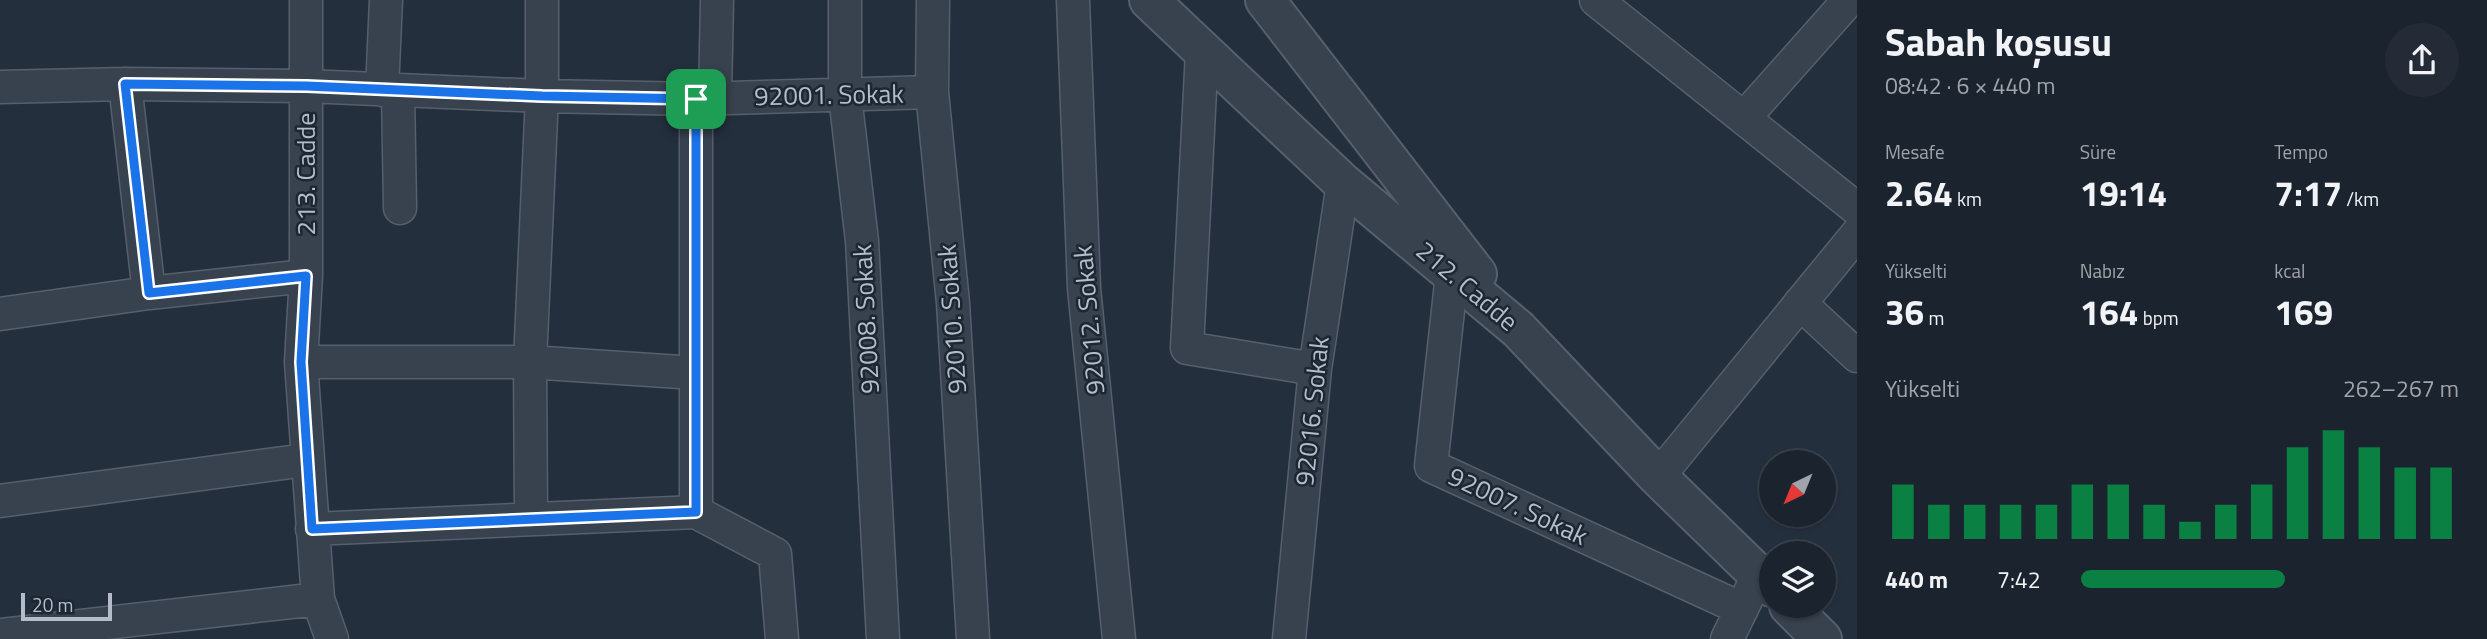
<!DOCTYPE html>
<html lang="tr">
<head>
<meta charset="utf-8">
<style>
  :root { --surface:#1b232e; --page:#242b36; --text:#f1f3f6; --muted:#a0a4aa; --line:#39404a; --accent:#0b8043 }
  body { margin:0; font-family:"Titillium Web",sans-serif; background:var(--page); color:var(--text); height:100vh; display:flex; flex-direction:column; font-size:26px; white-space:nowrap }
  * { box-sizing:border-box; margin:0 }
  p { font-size:23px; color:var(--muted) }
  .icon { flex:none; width:38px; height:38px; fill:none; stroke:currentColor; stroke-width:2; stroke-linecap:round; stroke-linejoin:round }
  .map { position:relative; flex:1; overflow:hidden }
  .drawer { display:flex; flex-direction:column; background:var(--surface); width:630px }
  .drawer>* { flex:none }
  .needle { width:46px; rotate:223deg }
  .tools { position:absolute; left:1759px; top:450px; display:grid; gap:14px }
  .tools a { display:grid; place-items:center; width:77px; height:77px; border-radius:50%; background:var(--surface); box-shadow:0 2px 5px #0004,0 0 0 2px var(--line); font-size:35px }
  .scale { position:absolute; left:21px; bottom:18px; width:91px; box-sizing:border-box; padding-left:7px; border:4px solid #b4bcc9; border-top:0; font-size:19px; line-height:24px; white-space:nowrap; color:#b4bcc9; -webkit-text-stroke:5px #1d2633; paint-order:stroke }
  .pin { position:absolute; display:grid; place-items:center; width:60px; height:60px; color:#fff; margin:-30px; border-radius:14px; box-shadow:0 4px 10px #0006 }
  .round { display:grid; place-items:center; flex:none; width:74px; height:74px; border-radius:37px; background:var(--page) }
  .head { display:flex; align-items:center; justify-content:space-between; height:119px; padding:0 28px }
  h1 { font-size:38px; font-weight:700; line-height:52px }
  .figures { display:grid; grid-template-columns:repeat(3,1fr); gap:10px; height:119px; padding:7px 28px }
  .figures div { display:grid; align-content:center }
  .figures b { font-size:35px; font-weight:700 }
  .figures small { font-size:19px; font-weight:400 }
  .figures p { font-size:19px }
  .chart { height:196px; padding:14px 28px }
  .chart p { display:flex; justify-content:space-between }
  .chart svg { width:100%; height:126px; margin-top:7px; stroke:var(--accent); stroke-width:6 }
  ul { padding:0 28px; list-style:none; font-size:23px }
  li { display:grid; grid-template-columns:112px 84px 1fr; align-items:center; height:52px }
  li i { height:18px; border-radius:9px; background:var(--accent) }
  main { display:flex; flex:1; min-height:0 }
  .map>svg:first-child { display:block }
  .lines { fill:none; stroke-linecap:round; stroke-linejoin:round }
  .minor-casing { stroke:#565f6c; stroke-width:35 }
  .tertiary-casing { stroke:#565f6c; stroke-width:42 }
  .minor { stroke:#38414e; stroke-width:32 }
  .tertiary { stroke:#38414e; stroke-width:38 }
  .route-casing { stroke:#fff; stroke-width:14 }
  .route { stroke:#1a73e8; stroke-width:9 }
  .labels { text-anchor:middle; stroke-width:5; stroke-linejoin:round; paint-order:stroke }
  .street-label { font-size:26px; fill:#b4bcc9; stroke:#1d2633 }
</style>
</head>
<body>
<main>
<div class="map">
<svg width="1857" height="639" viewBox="0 0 1857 639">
  <rect width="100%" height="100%" fill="#242f3e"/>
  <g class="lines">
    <g class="minor-casing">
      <path id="minor" d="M306,0V276L301,362L318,599L332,639
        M845,0V96L862,241L883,639
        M933,0L932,92L953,303L973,639
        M1073,0L1084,288L1119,639
        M1596,0L1857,209
        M1202,51L1187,348L1315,369
        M125,84L149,293
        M0,87L125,84L306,86L542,96L696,99L932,92
        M382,90L386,0
        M398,91L400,208
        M715,97L717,0
        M1744,118L1849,0
        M1452,274L1431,466L1742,609
        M1800,303L1857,356
        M0,314L149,293L306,276
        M301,362H530L695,373
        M1658,477L1857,234
        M0,501L306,460
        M696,512V99
        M696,512L775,554L782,639
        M531,518L530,362L542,96V0
        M312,529L696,512
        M0,635L318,599
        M1289,639L1315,369L1343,183
        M1727,639L1751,590"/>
    </g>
    <g class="tertiary-casing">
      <path id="tertiary" d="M1149,0L1343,183L1518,329L1658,477L1771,587
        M1265,0L1477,274
        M1789,606L1822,639"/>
    </g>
    <use href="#minor" class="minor"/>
    <use href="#tertiary" class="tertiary"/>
  </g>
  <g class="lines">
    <g class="route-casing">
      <path id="route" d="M125,84L306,86L542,96L696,99V512L312,529L301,362L306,276L149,293Z"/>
    </g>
    <use href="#route" class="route"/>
  </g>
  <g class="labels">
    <g class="street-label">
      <text transform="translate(829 95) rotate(-1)" y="9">92001. Sokak</text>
      <text transform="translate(306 174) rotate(-90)" y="9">213. Cadde</text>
      <text transform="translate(1467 286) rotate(40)" y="9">212. Cadde</text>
      <text transform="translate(866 319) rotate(-93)" y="9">92008. Sokak</text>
      <text transform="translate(952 319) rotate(-94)" y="9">92010. Sokak</text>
      <text transform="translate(1089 320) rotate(-95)" y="9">92012. Sokak</text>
      <text transform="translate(1312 411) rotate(-84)" y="9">92016. Sokak</text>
      <text transform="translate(1518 506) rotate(25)" y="9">92007. Sokak</text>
    </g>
  </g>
</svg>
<div class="tools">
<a><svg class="needle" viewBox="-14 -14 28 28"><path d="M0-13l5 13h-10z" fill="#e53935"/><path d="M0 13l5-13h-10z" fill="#a0a4aa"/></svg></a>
<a><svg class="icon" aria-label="layers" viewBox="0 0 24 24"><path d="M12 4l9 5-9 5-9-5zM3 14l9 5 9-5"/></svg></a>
</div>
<div class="scale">20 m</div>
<div class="pin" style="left:696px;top:99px;background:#1e9e55"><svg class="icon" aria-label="arrive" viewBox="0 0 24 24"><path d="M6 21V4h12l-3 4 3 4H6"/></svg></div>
</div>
<section class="drawer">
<div class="head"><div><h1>Sabah koşusu</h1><p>08:42 · 6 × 440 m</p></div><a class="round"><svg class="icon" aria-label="share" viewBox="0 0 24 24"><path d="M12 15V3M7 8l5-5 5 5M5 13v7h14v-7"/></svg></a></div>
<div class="figures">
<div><p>Mesafe</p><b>2.64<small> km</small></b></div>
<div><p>Süre</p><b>19:14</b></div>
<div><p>Tempo</p><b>7:17<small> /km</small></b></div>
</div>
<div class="figures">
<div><p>Yükselti</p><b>36<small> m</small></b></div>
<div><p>Nabız</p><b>164<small> bpm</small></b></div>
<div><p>kcal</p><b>169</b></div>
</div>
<div class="chart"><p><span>Yükselti</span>262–267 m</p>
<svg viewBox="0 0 160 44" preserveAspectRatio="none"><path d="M5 44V25M15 44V32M25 44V32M35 44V32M45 44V32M55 44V25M65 44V25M75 44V32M85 44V38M95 44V32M105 44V25M115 44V12M125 44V6M135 44V12M145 44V19M155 44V19"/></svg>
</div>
<ul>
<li><b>440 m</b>7:42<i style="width:54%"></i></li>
</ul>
</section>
</main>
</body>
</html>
